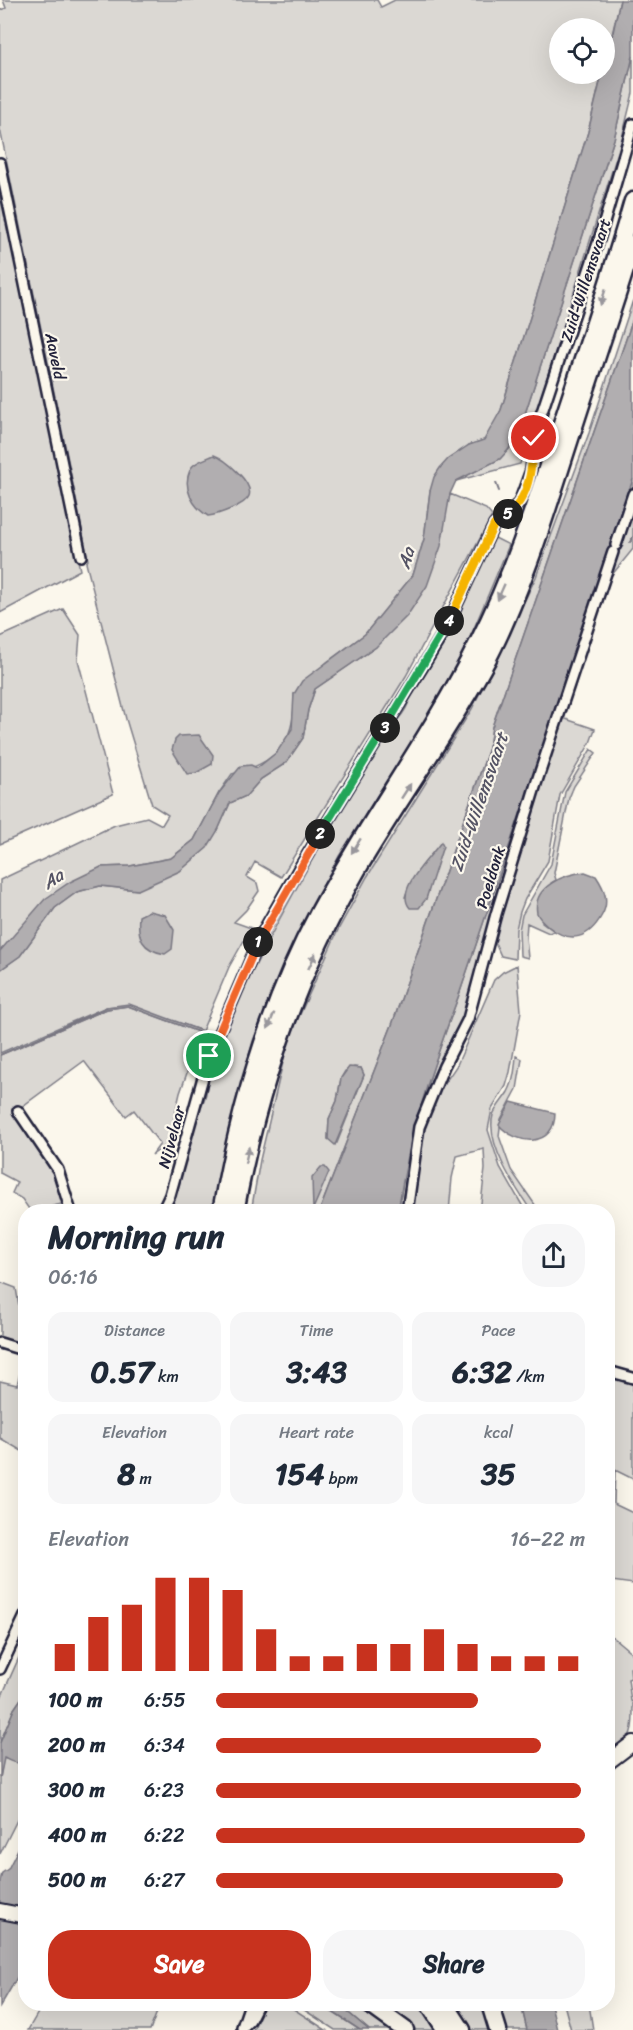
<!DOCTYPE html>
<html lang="en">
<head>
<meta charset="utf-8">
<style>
  :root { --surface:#fff; --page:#f6f6f7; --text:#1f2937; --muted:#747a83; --accent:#c8321e }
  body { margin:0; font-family:Sriracha,sans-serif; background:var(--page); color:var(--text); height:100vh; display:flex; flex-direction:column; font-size:22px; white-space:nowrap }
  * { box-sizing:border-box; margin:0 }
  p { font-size:20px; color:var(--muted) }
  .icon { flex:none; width:33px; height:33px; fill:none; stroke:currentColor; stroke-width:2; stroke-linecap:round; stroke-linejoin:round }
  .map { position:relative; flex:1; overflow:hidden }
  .panel { position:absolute; left:18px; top:1204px; width:597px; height:807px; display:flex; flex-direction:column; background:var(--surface); border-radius:24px; box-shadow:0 6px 24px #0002 }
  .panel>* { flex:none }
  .tools { position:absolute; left:549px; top:18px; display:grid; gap:12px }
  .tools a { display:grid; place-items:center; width:66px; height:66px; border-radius:50%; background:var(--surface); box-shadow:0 6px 24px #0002; font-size:30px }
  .pin { position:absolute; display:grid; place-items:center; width:51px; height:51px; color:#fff; margin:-26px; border:3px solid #fff; border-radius:50%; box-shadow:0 2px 6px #0007 }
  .km { position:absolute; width:30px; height:30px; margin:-15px; border-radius:50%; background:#222; color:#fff; font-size:16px; line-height:30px; text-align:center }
  .round { display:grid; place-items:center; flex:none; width:63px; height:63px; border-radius:24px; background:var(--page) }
  .head { display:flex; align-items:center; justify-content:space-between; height:102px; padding:0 30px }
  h1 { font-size:33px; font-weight:700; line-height:45px }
  .stats { display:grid; grid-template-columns:repeat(3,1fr); gap:9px; height:102px; padding:6px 30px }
  .stats div { display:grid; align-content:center; border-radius:15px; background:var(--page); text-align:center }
  .stats b { font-size:30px; font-weight:700 }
  .stats small { font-size:16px; font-weight:400 }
  .stats p { font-size:16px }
  .chart { height:168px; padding:12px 30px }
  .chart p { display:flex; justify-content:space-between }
  .chart svg { width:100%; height:108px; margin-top:6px; stroke:var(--accent); stroke-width:6 }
  .primary-button { display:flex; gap:12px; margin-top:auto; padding:12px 30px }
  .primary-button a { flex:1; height:69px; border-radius:24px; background:var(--accent); color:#fff; font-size:24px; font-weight:700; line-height:69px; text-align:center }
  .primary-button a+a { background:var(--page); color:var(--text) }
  ul { padding:0 30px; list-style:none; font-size:20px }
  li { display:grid; grid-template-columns:96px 72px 1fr; align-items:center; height:45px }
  li i { height:15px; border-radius:8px; background:var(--accent) }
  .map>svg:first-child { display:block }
  .green { fill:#dbd8d3; stroke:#7e7d87; stroke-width:1.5; fill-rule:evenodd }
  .water { fill:#b1aeb0; stroke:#787681; stroke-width:1.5 }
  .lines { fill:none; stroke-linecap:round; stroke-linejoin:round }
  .stream { stroke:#787681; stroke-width:2 }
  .street-casing { stroke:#22223b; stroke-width:14 }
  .secondary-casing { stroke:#22223b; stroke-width:18 }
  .highway-casing { stroke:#22223b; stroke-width:21 }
  .street { stroke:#fbf7ec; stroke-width:9 }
  .secondary { stroke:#fbf7ec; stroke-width:14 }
  .highway { stroke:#fbf7ec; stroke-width:16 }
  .oneway { fill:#99979c }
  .split-1-casing { stroke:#fff; stroke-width:12 }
  .split-2-casing { stroke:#fff; stroke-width:12 }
  .split-3-casing { stroke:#fff; stroke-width:12 }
  .split-4-casing { stroke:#fff; stroke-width:12 }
  .split-5-casing { stroke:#fff; stroke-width:12 }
  .split-6-casing { stroke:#fff; stroke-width:12 }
  .split-1 { stroke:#f0652b; stroke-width:8 }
  .split-2 { stroke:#f0652b; stroke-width:8 }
  .split-3 { stroke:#22a559; stroke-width:8 }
  .split-4 { stroke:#22a559; stroke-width:8 }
  .split-5 { stroke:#f5b400; stroke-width:8 }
  .split-6 { stroke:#f5b400; stroke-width:8 }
  .labels { text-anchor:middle; stroke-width:4.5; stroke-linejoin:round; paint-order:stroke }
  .street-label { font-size:16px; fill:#22223b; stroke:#fbf7ec }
  .water-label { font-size:18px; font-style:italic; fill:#545364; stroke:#fbf7ec }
</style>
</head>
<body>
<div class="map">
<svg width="633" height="2030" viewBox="0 0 633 2030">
  <rect width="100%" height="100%" fill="#fbf7ec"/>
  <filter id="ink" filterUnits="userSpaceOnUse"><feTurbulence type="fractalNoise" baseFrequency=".0167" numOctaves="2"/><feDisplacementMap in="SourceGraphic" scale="12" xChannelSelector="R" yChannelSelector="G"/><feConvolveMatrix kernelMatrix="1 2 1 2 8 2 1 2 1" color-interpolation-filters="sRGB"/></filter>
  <g filter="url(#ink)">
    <path class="green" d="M3,0H377L381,7L395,0H620L605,65L604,28H560V74H602L588,132L501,410L489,435L484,440L469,445L430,491L424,539L413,575L365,634L327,662L294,694C296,742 277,763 232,774L219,793L194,840L171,858L130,866L101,867L0,951V880L115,825L147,817L162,825L168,815L152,805L126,719L86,563L88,560L77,504L0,129V10L6,8Z
      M633,56V93L621,142L520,464L456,481L500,459L509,449L522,423L614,139Z
      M0,182L80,570L0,613Z
      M633,300V319L492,727L489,748L392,1025L319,1212H251L260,1160L288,1041L338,930L367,877L472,709L536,577L589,433ZM441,843L426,899L405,897C412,875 427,861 441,843ZM354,1067L361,1068L364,1075L337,1143L328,1139L329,1119L337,1101L341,1078L345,1071Z
      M633,479V490L492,912L464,1016L433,1075L416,1127L405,1212H398C409,1132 432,1068 460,992Z
      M450,494L486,509L492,516L406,676L281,877L255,862L247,877L257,883L259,891L246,910L234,922L251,928L229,967L202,1031L128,1005L106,1007L0,1053V970L20,956L55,908L77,892L100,886L138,890L218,830L230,803L246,796L261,779L286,763L303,738L308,710L315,689L376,647L445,517Z
      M633,514V549L607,581Z
      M493,537L509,545L464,652L427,717L339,856L283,967L253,1041L232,1117L212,1212H167L175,1197L196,1112C205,1105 209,1086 207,1075C253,954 322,844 386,731C396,723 411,707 410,693Z
      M63,609L80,635L78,660L113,794L0,844V637Z
      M560,717L595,729L590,743L560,795L548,861L525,899L520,912L516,929L515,959L501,956L492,936Z
      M591,749L596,753L574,786L569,798L554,873L556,880L551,883L542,922L554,931L549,933L527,923L526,937L528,958L520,956L519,930L522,915L551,864L565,792Z
      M517,965L521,1011L510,1072L506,1086L492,1109L488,1130L500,1167L526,1212H480L485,1169L484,1149L457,1156L452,1178L449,1212H411L420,1132L440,1090L457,1065L494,980L503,972Z
      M128,1006L201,1033L180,1093L168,1144L152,1155L160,1144L134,1110L126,1116L84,1061L16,1111L53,1172L65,1203L31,1212L22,1199L12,1193L17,1182L0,1173V1055L107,1009Z
      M516,1056L522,1059L517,1089L501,1119L499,1136L511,1170L540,1212H532C517,1190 485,1144 493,1115C496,1107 503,1100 508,1092C514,1081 515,1068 516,1056Z
      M0,1282L16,1288L23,1329H25V1347L0,1338Z
      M25,1353V1453L0,1438V1381L17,1385Z
      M611,1377L633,1383V1479L615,1470L614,1504L633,1513V1584L612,1581L611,1627L608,1626V1385Z
      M608,1633L633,1654V1667L630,1668L631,1678L628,1679L631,1701L633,1702C633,1738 633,1735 608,1757Z
      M25,1644V1693L14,1709L0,1743V1700Z
      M25,1757V1804L0,1854V1778L3,1758L19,1763Z
      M43,2004H153L157,2012L150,2030H28Z
      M265,2004H286L326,2030H253Z
      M295,2004H320L360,2030H335Z
      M338,2004H364L400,2030H369Z
      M375,2004H422L438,2030H411Z
      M455,2004H485L492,2030H472Z
      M496,2004H521L527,2030H503Z
      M564,2004H589L593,2030H571Z"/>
    <path class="water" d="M620,0H633V56L614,139L522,423L509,449L500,459L456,481L450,494L441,546L427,586L407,616L376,647L315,689L308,710L303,738L286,763L261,779L246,796L230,803L218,830L207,848L180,871L138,890L100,886L77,892L55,908L20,956L0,970V951L45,899L70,882L101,867L130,866L171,858L194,840L219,793L241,766L251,765L257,768L277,752L292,729L294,694L302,681L365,634L413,575L424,539L430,491L434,477L440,468L448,459L469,445L484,440L501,410L588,132L602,74H604Z
      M633,319V479L460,992C432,1068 409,1132 398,1212H319L392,1025L489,748L492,727Z
      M214,455C225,459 254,483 249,496C246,505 217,515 208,516C193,507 182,488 190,470C193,462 206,459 214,455Z
      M199,735L213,755L212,764L196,773L187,774L172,750L175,740L179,736Z
      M441,842L443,846L426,899L419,908H410C394,890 430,858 441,842Z
      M585,872L596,876C604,888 610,901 602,915C589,939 570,944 549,927C545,923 539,919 537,913C532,886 565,874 585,872Z
      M149,911L165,915L174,930L172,949L165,954C142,950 137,938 139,916Z
      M129,1004L202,1031L201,1033L128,1006L107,1009L0,1055L107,1007Z
      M349,1067L361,1068L364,1075L335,1145L328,1139L329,1119L337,1101L341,1078Z
      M511,1102L555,1113C555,1148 517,1146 499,1125Z
      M321,1167H325L329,1172L313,1209L312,1178Z
      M25,1693V1757C17,1766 14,1763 4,1758L0,1778V1743L14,1709Z
      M25,1835V1957L22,1969L0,2007V1881L2,1873L8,1869Z
      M320,2004H338L369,2030H360Z
      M521,2004H551L557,2030H527Z"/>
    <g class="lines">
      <path class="stream" d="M496,483L499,491
        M630,542L633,537"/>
      <g class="street-casing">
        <path id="street" d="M0,163L81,556
          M616,545L633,494
          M18,1111L58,1170L71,1212
          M162,1212L170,1195L209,1056L262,933L298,870L444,632L494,525L519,503L531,470L535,433L599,240L633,124
          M407,1212L419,1127L444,1066L468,1019L496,914L536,784L613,552
          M0,1343L26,1351
          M608,1371L633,1378
          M0,1669L26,1614
          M242,2027L250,2004
          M242,2028L250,2020L258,2004"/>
      </g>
      <g class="secondary-casing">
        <path id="secondary" d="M608,1762L633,1743
          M0,1911L26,1916"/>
      </g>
      <g class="highway-casing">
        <path id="highway" d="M221,1212C239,1109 269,1006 318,914C368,821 431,737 478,643C516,569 540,490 566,411C589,341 613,271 633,201
          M235,1212C257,1091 296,976 357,870C399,798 449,731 488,658C525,586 551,497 576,420C595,361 615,303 633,244
          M369,2004L405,2030
          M429,2004L446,2030
          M445,2004L462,2030
          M490,2004L498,2030"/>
      </g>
      <use href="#street" class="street"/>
      <use href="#secondary" class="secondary"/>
      <use href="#highway" class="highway"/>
    </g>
    <defs><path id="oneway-solid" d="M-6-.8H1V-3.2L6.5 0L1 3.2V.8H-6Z" transform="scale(1.5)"/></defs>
    <g class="oneway">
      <use href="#oneway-solid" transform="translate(603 297) rotate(108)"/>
      <use href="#oneway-solid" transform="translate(501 592) rotate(114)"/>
      <use href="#oneway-solid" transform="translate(406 791) rotate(-57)"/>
      <use href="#oneway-solid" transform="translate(356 846) rotate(122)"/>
      <use href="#oneway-solid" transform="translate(312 961) rotate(-65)"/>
      <use href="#oneway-solid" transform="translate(271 1021) rotate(112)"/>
      <use href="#oneway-solid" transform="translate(247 1155) rotate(-77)"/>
    </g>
  </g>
  <g class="lines" filter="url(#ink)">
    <g class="split-1-casing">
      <path id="split-1" d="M209,1056L258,942"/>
    </g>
    <g class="split-2-casing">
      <path id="split-2" d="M258,942L320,834"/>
    </g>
    <g class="split-3-casing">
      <path id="split-3" d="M320,834L385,728"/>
    </g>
    <g class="split-4-casing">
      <path id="split-4" d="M385,728L449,621"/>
    </g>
    <g class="split-5-casing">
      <path id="split-5" d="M449,621L494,525L508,514"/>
    </g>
    <g class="split-6-casing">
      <path id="split-6" d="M508,514C531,497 532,464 534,438"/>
    </g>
    <use href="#split-1" class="split-1"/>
    <use href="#split-2" class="split-2"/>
    <use href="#split-3" class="split-3"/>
    <use href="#split-4" class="split-4"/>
    <use href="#split-5" class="split-5"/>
    <use href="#split-6" class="split-6"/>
  </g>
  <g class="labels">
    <g class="street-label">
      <text transform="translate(585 280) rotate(-72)" y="6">Zuid-Willemsvaart</text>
      <text transform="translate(56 356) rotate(78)" y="6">Aaveld</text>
      <text transform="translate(490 877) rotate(-73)" y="6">Poeldonk</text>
      <text transform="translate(171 1137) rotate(-75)" y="6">Nijvelaar</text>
    </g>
    <g class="water-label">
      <text transform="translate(406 558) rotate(-74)" y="6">Aa</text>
      <text transform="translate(479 802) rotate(-71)" y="6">Zuid-Willemsvaart</text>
      <text transform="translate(53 879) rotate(-34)" y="6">Aa</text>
    </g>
  </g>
</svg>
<div class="tools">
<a><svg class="icon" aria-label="locate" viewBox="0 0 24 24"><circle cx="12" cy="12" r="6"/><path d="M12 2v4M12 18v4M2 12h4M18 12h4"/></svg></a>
</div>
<div class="pin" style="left:209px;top:1056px;background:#1e9e55"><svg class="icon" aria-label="arrive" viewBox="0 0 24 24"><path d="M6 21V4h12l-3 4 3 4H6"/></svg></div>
<div class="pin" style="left:534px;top:438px;background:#d93025"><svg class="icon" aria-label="check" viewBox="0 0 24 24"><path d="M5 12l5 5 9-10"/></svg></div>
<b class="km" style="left:258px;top:942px">1</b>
<b class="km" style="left:320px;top:834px">2</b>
<b class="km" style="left:385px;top:728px">3</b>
<b class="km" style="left:449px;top:621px">4</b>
<b class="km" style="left:508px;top:514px">5</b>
<section class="panel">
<div class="head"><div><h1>Morning run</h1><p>06:16</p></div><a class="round"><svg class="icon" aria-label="share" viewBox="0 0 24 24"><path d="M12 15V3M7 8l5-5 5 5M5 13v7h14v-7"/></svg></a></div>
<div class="stats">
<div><p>Distance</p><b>0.57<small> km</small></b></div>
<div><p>Time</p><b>3:43</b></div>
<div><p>Pace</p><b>6:32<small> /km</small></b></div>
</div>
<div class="stats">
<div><p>Elevation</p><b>8<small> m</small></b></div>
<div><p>Heart rate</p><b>154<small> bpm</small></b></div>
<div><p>kcal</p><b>35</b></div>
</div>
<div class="chart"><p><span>Elevation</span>16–22 m</p>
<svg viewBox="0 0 160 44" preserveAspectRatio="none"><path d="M5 44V33M15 44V22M25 44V17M35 44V6M45 44V6M55 44V11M65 44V27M75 44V38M85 44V38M95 44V33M105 44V33M115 44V27M125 44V33M135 44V38M145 44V38M155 44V38"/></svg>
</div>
<ul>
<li><b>100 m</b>6:55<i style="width:71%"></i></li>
<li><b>200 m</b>6:34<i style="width:88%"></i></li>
<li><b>300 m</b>6:23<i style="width:99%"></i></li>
<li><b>400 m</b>6:22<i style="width:100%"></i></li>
<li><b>500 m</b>6:27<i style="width:94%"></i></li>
</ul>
<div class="primary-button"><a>Save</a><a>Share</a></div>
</section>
</div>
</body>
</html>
